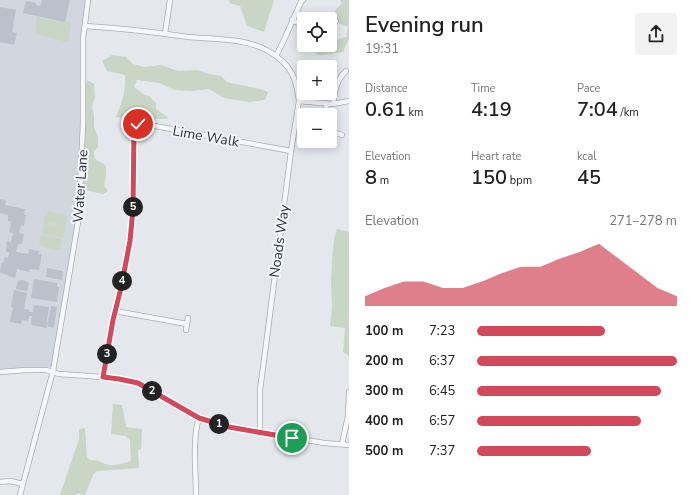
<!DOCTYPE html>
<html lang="en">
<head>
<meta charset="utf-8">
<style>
  :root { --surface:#fff; --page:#f2f2f2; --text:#222; --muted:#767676; --accent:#d1495b }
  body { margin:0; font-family:"Nunito Sans",sans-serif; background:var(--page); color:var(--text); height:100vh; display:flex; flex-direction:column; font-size:15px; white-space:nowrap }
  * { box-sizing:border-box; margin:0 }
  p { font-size:13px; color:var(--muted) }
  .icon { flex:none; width:22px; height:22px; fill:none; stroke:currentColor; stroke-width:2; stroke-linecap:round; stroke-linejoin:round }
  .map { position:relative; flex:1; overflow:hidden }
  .details { display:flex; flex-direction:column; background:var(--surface); width:344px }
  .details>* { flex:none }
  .buttons { position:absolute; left:297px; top:12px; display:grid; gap:8px }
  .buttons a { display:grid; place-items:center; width:40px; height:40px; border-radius:4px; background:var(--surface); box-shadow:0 2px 10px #0003; font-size:20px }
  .pin { position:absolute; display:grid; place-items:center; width:34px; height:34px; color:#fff; margin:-17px; border:2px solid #fff; border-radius:50%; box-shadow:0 1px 4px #0007 }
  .km { position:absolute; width:20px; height:20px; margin:-10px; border-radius:50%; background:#222; color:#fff; font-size:11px; line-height:20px; text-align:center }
  .round { display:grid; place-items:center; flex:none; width:42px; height:42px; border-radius:4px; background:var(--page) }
  .summary { display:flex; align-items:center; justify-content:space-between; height:68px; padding:0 16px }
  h1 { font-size:22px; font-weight:600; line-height:30px }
  .figures { display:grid; grid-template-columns:repeat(3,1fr); gap:6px; height:68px; padding:4px 16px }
  .figures div { display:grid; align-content:center }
  .figures b { font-size:20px; font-weight:600 }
  .figures small { font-size:11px; font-weight:400 }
  .figures p { font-size:11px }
  .chart { height:112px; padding:8px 16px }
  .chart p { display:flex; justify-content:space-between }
  .chart svg { width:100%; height:72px; margin-top:4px; fill:var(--accent); opacity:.7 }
  ul { padding:0 16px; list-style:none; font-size:13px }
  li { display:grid; grid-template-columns:64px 48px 1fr; align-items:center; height:30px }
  li i { height:10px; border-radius:5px; background:var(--accent) }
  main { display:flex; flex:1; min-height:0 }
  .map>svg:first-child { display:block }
  .built { fill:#d2d6de }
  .green { fill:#c9d6c5 }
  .building { fill:#bbc0ca }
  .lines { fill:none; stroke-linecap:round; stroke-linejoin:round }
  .street-casing { stroke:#a9aeb7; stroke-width:6 }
  .street { stroke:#f7f8fa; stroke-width:4.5 }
  .route-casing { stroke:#fff; stroke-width:8 }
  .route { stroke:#d1495b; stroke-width:5 }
  .labels { text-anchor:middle; stroke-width:4; stroke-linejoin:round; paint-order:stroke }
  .street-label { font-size:14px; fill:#2b3445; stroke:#f4f6f9 }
</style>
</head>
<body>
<main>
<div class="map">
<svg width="349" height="495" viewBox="0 0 349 495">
  <rect width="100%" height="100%" fill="#e4e7ec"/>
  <path class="built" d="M0,0H89L83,77L79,216L54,367L0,369Z"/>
  <path class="green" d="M229,0H274L264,32L247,26L240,6L230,3Z
    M340,0H349V39L343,52L318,55L312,49L323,45H330V42L346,37L348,27L338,23L333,13L342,3Z
    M37,17L71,23L68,42L35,34Z
    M112,55L126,57L133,64L144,67L161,65L178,71L197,70L209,74L221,76L227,82L260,89L268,92L265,100L249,102L224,98L209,89L192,91L175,90L159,83L137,80L134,87L143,94L149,96L156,103V109L169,118C157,121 147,117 135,117C128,116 122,119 116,117C122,102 126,92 125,75L107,71L102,61Z
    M87,80L94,84L95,97L92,107L94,115V127L98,137V147L94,151C94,163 99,159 106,166V176L104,186L108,191L103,194L89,191L80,185L85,91Z
    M46,211L67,215L65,226L44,222Z
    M44,223L65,227L63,238L42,234Z
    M337,229L349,232V356L343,352L345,328L330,326L332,307L331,282L332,262L334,239Z
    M41,235L62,239L60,250L39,246Z
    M113,404L122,405L126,427L142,429L141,449L138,450L139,468L97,471L93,475L85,495L77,493L76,495H60L79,439V429L85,428L87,457L90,460C100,460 101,463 109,465C117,466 124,463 131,461L130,440L125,436L111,434Z"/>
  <path class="building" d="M42,0H70L65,22L23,13L26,1L36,3V5L40,6Z
    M0,7L16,10L12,32L17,33L14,45L0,42Z
    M0,199L6,200L5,205L25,209L24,215H26L24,226L21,225L19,233L24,234L22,244H18L16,252L28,254L29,249L39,251L38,254H42L39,270L30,269L29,272L17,269L15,278L8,276V275L0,273L1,263H3L5,257L8,258L9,252H6L7,241L11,242L13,233L9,232L11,222L8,221V215L0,213Z
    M47,268L63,271L62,280L46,277Z
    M34,279L57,283V287H59L57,302L31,298Z
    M18,280L20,281V280H24L29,283L27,291L16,289Z
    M14,290L27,293L24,309L30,310L29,312H33L34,305L49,307L46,328L31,325L32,316H29L28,321L22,320L21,324L10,322L13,307H11Z
    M51,306L57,307L54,328L47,326Z"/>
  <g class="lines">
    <g class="street-casing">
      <path id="street" d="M292,20L304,26
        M330,23L336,21
        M85,26C119,28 154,32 188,37C221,40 255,37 281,60C294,71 297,85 299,101
        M165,34L170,0
        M276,56L283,42L301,2L303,0
        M326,103L327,115
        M333,104C335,92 336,80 346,71
        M330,127L336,133L342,135
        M115,311L187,324
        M186,330L188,318
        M0,372L26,370H46L59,374L103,377L119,379L138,383L199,418L229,427L324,443L349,445
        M103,377L113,319L121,288L130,241L133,209L134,126L138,124H144L291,151
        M260,432V390L266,345L291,151L299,101L333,104L349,101
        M342,444L348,416L349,392
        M0,482L10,481L23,484
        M20,495L53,371L79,216L83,123V39L88,0
        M196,495C196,473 192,438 199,418"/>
    </g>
    <use href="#street" class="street"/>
  </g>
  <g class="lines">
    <g class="route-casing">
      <path id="route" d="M138,124L134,126V129L133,209L130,241L121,288L113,320L103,377L119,379L138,383L199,418L229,427L292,438"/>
    </g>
    <use href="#route" class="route"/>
  </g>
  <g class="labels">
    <g class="street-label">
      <text transform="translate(206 136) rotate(10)" y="5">Lime Walk</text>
      <text transform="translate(80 186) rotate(-86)" y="5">Water Lane</text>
      <text transform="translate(279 241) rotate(-82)" y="5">Noads Way</text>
    </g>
  </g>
</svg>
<div class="buttons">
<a><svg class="icon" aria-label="locate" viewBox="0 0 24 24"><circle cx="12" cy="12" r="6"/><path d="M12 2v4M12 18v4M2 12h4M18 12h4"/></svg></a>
<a>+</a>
<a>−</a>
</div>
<div class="pin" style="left:292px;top:438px;background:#1e9e55"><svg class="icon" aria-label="arrive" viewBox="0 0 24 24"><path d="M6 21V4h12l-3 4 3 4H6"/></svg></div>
<div class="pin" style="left:138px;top:124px;background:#d93025"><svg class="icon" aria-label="check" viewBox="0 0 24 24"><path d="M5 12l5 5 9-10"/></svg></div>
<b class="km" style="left:219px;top:424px">1</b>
<b class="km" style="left:152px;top:391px">2</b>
<b class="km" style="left:107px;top:354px">3</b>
<b class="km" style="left:122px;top:281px">4</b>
<b class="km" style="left:133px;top:207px">5</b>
</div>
<section class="details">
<div class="summary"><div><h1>Evening run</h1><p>19:31</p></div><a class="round"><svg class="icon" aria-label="share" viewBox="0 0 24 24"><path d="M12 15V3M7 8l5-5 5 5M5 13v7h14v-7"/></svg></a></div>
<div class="figures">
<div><p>Distance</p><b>0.61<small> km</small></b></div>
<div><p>Time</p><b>4:19</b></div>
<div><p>Pace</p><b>7:04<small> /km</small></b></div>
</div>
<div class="figures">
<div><p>Elevation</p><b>8<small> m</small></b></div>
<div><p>Heart rate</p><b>150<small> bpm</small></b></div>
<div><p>kcal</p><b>45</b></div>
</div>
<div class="chart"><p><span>Elevation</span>271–278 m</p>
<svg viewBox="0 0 160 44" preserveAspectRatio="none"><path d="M0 44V38L10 33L20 29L30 29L40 33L50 33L60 29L70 24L80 20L90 20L100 15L110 11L120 6L130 15L140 24L150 33L160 38V44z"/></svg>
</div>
<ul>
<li><b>100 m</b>7:23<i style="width:64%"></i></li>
<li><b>200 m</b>6:37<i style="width:100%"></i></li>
<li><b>300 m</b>6:45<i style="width:92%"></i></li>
<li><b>400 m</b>6:57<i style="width:82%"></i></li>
<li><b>500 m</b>7:37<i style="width:57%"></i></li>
</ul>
</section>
</main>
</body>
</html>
